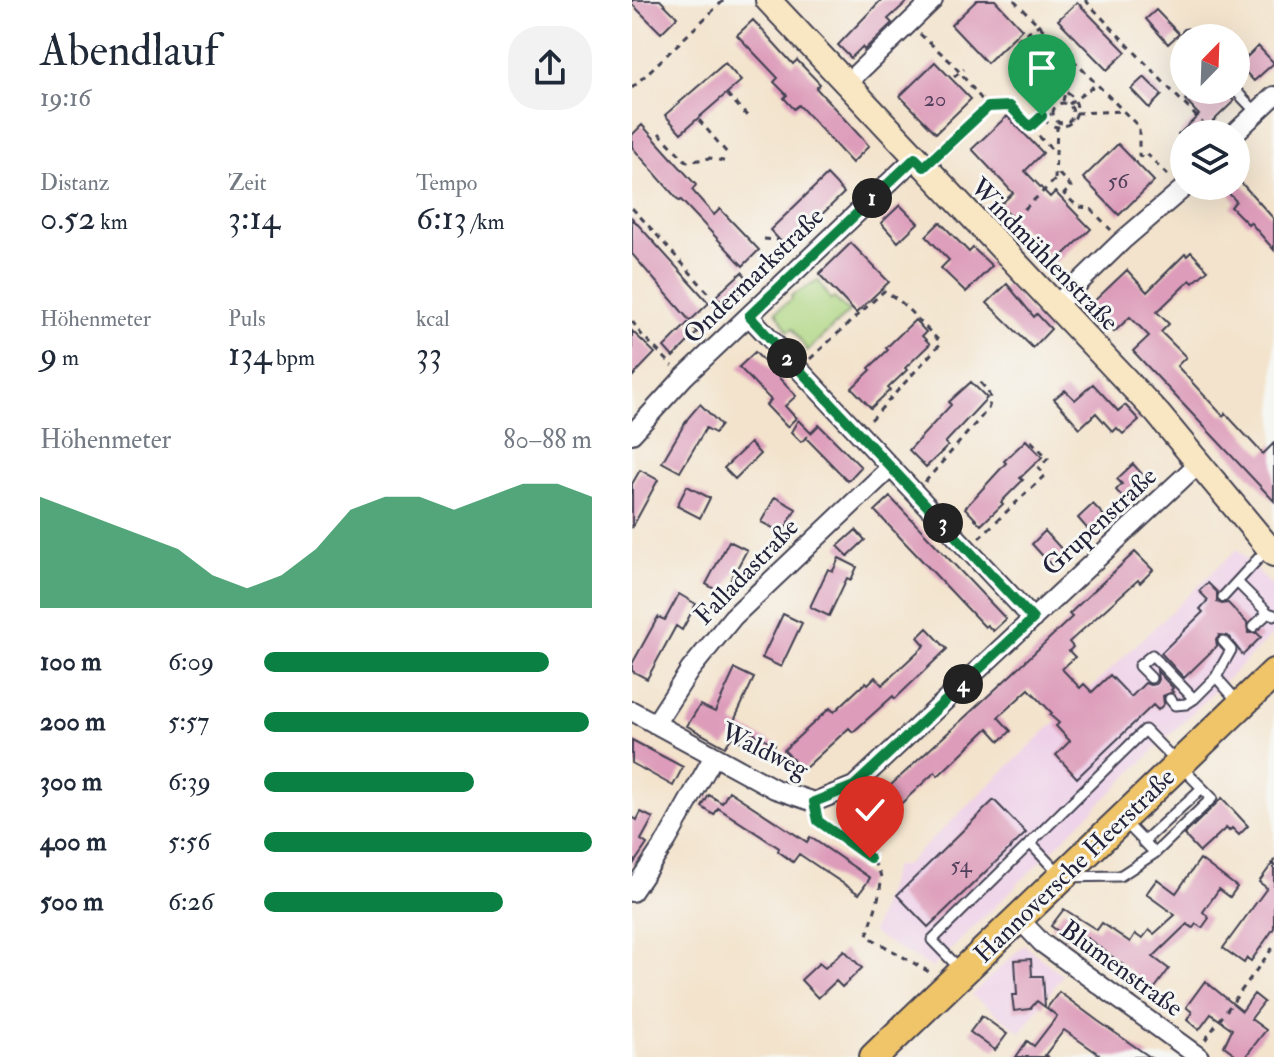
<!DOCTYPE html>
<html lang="de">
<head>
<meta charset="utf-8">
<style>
  :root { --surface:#fff; --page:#f2f2f3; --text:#1f2937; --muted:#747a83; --accent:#0b8043 }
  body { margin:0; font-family:"IM FELL Double Pica",serif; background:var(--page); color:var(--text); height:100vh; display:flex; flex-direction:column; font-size:30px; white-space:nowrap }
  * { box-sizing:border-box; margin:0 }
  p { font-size:26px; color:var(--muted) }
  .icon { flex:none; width:44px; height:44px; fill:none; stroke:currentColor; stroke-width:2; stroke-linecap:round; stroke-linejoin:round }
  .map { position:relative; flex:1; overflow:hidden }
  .drawer { display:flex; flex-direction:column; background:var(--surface); width:632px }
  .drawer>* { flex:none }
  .needle { width:52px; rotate:23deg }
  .buttons { position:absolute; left:538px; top:24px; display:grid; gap:16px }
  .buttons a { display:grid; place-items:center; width:80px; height:80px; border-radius:50%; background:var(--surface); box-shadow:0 8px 32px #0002; font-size:40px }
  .pin { position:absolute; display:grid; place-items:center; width:68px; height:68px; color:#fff; margin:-82px -34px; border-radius:50% 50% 50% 0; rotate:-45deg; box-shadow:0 0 8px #0007 }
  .pin .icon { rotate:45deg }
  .km { position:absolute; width:40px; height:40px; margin:-20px; border-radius:50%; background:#222; color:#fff; font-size:22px; line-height:40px; text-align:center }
  .round { display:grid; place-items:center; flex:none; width:84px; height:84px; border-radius:32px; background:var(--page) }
  .overview { display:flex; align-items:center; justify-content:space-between; height:136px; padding:0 40px }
  h1 { font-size:44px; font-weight:600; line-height:60px }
  .figures { display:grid; grid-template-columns:repeat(3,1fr); gap:12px; height:136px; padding:8px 40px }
  .figures div { display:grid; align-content:center }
  .figures b { font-size:34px; font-weight:600 }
  .figures small { font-size:22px; font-weight:400 }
  .figures p { font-size:22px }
  .chart { height:224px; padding:16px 40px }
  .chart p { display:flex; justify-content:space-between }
  .chart svg { width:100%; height:144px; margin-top:8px; fill:var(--accent); opacity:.7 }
  ul { padding:0 40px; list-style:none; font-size:26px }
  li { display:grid; grid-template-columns:128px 96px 1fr; align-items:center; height:60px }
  li i { height:20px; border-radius:10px; background:var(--accent) }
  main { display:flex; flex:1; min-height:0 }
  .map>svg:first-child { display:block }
  .built { fill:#eed0e8 }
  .green { fill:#aed681; stroke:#687c5e; stroke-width:2 }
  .building { fill:#dd9cba }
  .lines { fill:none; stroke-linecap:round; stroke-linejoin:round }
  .lane-casing { stroke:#413f51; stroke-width:13 }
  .street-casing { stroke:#413f51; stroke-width:22 }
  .secondary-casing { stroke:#413f51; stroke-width:28 }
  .primary-casing { stroke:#413f51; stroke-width:32 }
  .path { stroke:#413f51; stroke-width:3; stroke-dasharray:6 6; stroke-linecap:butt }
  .lane { stroke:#fff; stroke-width:9 }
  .street { stroke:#fff; stroke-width:18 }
  .secondary { stroke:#f9e7c3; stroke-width:24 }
  .primary { stroke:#f0c469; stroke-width:28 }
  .route-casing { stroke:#fff; stroke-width:16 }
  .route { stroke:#0b8043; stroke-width:10 }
  .labels { text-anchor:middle; stroke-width:6; stroke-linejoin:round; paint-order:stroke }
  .number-label { font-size:22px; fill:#51405b }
  .street-label { font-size:26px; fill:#22223b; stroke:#f6f6f2 }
</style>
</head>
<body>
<main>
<section class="drawer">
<div class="overview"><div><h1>Abendlauf</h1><p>19:16</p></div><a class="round"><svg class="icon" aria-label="share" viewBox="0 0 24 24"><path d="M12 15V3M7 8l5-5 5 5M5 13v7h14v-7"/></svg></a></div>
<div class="figures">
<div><p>Distanz</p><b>0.52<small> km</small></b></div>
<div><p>Zeit</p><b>3:14</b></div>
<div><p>Tempo</p><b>6:13<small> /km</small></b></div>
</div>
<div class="figures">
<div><p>Höhenmeter</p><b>9<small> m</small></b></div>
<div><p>Puls</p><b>134<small> bpm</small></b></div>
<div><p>kcal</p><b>33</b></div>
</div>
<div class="chart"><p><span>Höhenmeter</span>80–88 m</p>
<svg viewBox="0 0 160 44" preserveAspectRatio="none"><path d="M0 44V10L10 14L20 18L30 22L40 26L50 34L60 38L70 34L80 26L90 14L100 10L110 10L120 14L130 10L140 6L150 6L160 10V44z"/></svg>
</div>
<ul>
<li><b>100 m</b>6:09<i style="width:87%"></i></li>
<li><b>200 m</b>5:57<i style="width:99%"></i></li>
<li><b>300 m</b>6:39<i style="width:64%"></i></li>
<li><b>400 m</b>5:56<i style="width:100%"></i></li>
<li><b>500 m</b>6:26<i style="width:73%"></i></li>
</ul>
</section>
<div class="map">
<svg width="642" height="1057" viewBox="0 0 642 1057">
  <rect width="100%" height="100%" fill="#f6f6f2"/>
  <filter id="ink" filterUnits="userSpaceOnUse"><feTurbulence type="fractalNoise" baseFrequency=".0125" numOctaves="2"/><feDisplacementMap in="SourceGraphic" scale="16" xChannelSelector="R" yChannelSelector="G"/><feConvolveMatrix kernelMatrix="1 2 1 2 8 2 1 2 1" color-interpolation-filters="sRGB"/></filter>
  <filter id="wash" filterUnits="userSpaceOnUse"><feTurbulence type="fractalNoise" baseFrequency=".006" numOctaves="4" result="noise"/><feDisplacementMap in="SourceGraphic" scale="32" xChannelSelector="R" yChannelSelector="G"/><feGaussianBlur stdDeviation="1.8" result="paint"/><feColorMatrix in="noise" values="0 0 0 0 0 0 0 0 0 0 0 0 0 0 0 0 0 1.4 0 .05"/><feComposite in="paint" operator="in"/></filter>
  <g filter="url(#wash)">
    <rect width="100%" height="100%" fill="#f3e3cc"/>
    <path class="built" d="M605,549L642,588V633L300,968L240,933L262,866H272Z
      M392,945L431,975L389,1032L339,995Z"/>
    <path class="green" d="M186,280L199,300L202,298L217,312L175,351L161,328L156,331L144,311L160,299L159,296Z"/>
    <g id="blocks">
      <path class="building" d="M0,0H28L45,17L29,33L0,4Z
        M249,0H277L256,19L260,23L232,50L230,47L219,58L206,45Z
        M345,0H363L390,29L355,63L319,25Z
        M445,2L494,52L475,70L426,20Z
        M524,10L547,34L536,44L514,19Z
        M121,20L161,64L165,60L188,84L184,88L237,146L220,163L167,105L162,109L152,98L155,95L142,82L146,78L105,35Z
        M626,46L642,63L622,81L607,65Z
        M303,62L339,99L304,133L268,96Z
        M93,63L109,81L49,133L33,115Z
        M512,77L530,95L517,108L499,89Z
        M564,90H592L602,101L568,134H547L567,115L553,100Z
        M375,116L411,153L393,171L418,197L423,192L459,229L423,263L368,205L381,193L340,149Z
        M10,125L64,185L60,190L82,215L88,209L127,250L111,266L49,200L47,201L0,147V135Z
        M486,144L522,181L487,215L451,178Z
        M195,175L212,193L155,248L138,230Z
        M604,177L642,219V250L618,222L616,224L599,207L604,201L590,186H604Z
        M268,205L286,223L266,242L249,223Z
        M0,218L77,303L58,321L0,254Z
        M308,222L337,252L341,248L360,266L334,292L309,268L317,260L294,236Z
        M219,243L257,282L224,313L187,274Z
        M559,252L576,270L561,283L558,280L525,312L537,324L529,332L554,357L545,366L591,416L593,413L631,454L642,443V501L501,351L517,336L498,317L482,332L457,306L495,270L515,292L553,254L555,256Z
        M110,272L119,282L93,305L84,296Z
        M375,284L402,317L405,314L419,329L401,348L355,303Z
        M283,320L294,332L290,336L298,344L273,368L275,370L256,388L258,390L239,408L220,388L239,370L237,368L256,350L254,348Z
        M56,323L66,332L41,357L32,347Z
        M0,331L23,353L0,377Z
        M123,352L164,396L153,406L164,418L155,427L134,405L139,400L107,367Z
        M339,382L355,398L313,443L316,446L294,467L277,450L319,405L317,402Z
        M461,384L486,411L493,405L507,420L491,434L485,428L481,432L464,413L448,428L422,399L433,390L443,400Z
        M68,404L89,425L83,433L74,428L48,472L30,462L56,418Z
        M166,420L179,433L187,425L229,467L216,481L174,438L176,436L169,442L159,432Z
        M394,440L410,457L388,478L391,480L369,502L371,504L349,525L333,508L374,463L372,461Z
        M118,443L128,454L103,479L92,468Z
        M501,464L517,482L495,502L484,490L490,484L485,479Z
        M8,470L26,480L0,528V484Z
        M55,486L78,498L68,518L45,506Z
        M143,497L164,509L151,533L129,522Z
        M258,497L374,619L361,631L355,625L353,627L243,511Z
        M461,504L476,520L460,534L446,518Z
        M224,530L233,540L216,556L206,546Z
        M413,531L432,552L419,565L400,544Z
        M97,541L115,550L91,594L74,584Z
        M503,552L521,570L508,583L506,580L437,642L441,647L437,651L443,657L430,669L448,688L452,684L460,692L478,675L499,697L513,683L518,685L524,684L526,679L525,671L541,688L539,690L541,692L531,696L532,704L526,710L521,705L445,778L424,755L438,741L424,726L427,723L418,715L420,713L397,689L366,717L379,731L368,741L356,728L306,776L303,772L244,827L252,836L243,844L224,823L238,810L235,807L381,673L440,617L437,614Z
        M207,558L225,567L219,580L215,578L197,616L178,607L196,569L201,571Z
        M576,583L585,592V602L590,604L596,603L615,623L616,633H625L629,637L611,655L596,636L587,635L584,639L585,646L552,678L529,653L571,612L568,609L576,600L567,591Z
        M47,594L64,604L50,630L44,626L15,679L0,671V664L26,617L33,620Z
        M151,614L170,623L149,667L130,658Z
        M295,628L315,649L263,699L261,696L221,732L217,728L171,770L152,750L198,708L202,712L234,682L236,684L243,677L250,685L293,645L286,637Z
        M103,669L122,678L101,723L143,744L137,756L100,737L93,747L55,726L68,705L83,712Z
        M0,740L51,767L41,786L0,763Z
        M97,791L175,842L178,837L238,878L227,894L167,854L161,862L146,851L147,848L86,808L82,815L70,807L77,795L90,803Z
        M590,798L616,826L607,835L600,828L597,831L594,828L568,852L552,835Z
        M362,800L394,833L296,927L265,895Z
        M9,812L21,818L9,840L15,844L0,866V817L5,820Z
        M568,859L605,887L598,897L587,889L571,912L577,918L570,928L564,924L561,928L555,924L521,957L537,969L520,992L494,974L498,970L455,938L450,944L445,940L442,943L419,926L432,909L465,930L470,923L498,942L503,934L510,939L517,930L522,934L543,915L514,894L525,879L544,893Z
        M642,861V928L619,961L615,958L612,963L591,948L635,888L627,882Z
        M212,950L230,968L210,987L204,981L186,998L169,980L187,963L193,968Z
        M399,959L400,976H411L413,1007L405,1001L398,1009L382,1011L380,995H385L383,960Z
        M573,981L610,1011L622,994L632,1002L619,1019L634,1030L613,1057H607L592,1046L600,1029L579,1014L567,1030L555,1020L560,1012L554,1007Z
        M427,992L466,1021L518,1057H471L432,1030L413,1055L417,1057H384L395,1041L402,1046L425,1016L415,1008Z
        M350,1016L375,1034L363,1050L338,1032Z"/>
    </g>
  </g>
  <g filter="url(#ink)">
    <use href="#blocks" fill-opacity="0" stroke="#413f51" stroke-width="2"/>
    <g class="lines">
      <g class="lane-casing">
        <path id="lane" d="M555,34L558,38
          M603,90L624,112
          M606,583L636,613
          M591,597L636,548
          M621,627L636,613L642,615
          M591,641L599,650L584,677L607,703
          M519,678L507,666L520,655L562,699L584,677
          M538,699L543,705L554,704L562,699
          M492,821L523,853
          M511,842L570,788
          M327,968L300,940L513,730L580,798L523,853L488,876L430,877L398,843"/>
      </g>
      <g class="street-casing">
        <path id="street" d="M214,84L301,0
          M602,134L642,96
          M424,305L490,241L554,186
          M117,316L401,619
          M0,434L52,377L283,158
          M0,711L143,789L182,802L222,786L568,462
          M23,724L58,670L101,617L258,468
          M0,892L35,840L82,756
          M386,918L410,943L567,1057"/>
      </g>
      <g class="secondary-casing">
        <path id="secondary" d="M136,0L526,414L642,554"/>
      </g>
      <g class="primary-casing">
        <path id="primary" d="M242,1057L642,673"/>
      </g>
      <path class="path" d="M382,0L507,127V155L512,159L516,155L537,177
        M453,0L581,134
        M288,34L320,63L356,107
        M384,40L408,24
        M322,77L332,69
        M0,88L92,0
        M409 109a18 18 0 1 1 36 0a18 18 0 1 1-36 0Z
        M95,94L117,118
        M431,101L441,58
        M421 113a10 10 0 1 1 20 0a10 10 0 1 1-20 0Z
        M437,104L465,84
        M444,113L492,111
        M67,120L95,153
        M395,130L410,116L420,114
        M27,133L55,162L78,158L95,162
        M306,154L356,107L378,106L424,154
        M423,179L425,127
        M0,208C33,243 63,279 96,314
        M375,226L428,175L439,187L432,194L446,207L458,208L479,230
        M132,239L145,240L158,254
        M0,321L9,334L41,366
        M178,359L252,291L267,300L309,343L238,421
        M293,482L356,409C362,395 354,389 345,379
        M347,538L413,475L407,468L416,458L398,440
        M186,817V821C204,834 250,858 249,880C248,898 240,919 235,936L299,973
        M573,1040L642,946"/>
      <use href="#lane" class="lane"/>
      <use href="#street" class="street"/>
      <use href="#secondary" class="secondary"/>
      <use href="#primary" class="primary"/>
    </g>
  </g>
  <g class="lines" filter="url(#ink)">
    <g class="route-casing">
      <path id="route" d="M238,858L186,821L182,802L222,786L401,619L117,316L283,158L292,167L356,107L378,106L398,127L410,116"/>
    </g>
    <use href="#route" class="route"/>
  </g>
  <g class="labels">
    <g class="number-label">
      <text x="303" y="106">20</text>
      <text x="486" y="188">56</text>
      <text x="329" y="872">54</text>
    </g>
    <g class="street-label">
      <text transform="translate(413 254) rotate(46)" y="9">Windmühlenstraße</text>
      <text transform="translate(121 275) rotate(-44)" y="9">Ondermarkstraße</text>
      <text transform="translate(467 521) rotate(-43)" y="9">Grupenstraße</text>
      <text transform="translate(114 571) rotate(-46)" y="9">Falladastraße</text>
      <text transform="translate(133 750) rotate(26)" y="9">Waldweg</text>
      <text transform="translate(442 865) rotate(-44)" y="9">Hannoversche Heerstraße</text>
      <text transform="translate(490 968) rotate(36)" y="9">Blumenstraße</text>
    </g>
  </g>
</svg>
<div class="buttons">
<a><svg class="needle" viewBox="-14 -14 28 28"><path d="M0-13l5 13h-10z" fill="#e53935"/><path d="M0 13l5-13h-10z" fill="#747a83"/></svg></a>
<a><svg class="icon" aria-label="layers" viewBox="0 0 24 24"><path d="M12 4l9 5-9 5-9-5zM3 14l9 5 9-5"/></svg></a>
</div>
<div class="pin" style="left:410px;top:116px;background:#1e9e55"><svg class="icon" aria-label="arrive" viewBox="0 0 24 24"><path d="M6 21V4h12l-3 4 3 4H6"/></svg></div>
<div class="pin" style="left:238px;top:858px;background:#d93025"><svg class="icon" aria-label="check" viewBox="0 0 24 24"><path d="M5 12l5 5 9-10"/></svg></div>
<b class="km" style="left:240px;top:198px">1</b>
<b class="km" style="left:155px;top:358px">2</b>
<b class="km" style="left:311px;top:523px">3</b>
<b class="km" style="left:331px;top:684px">4</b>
</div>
</main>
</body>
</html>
